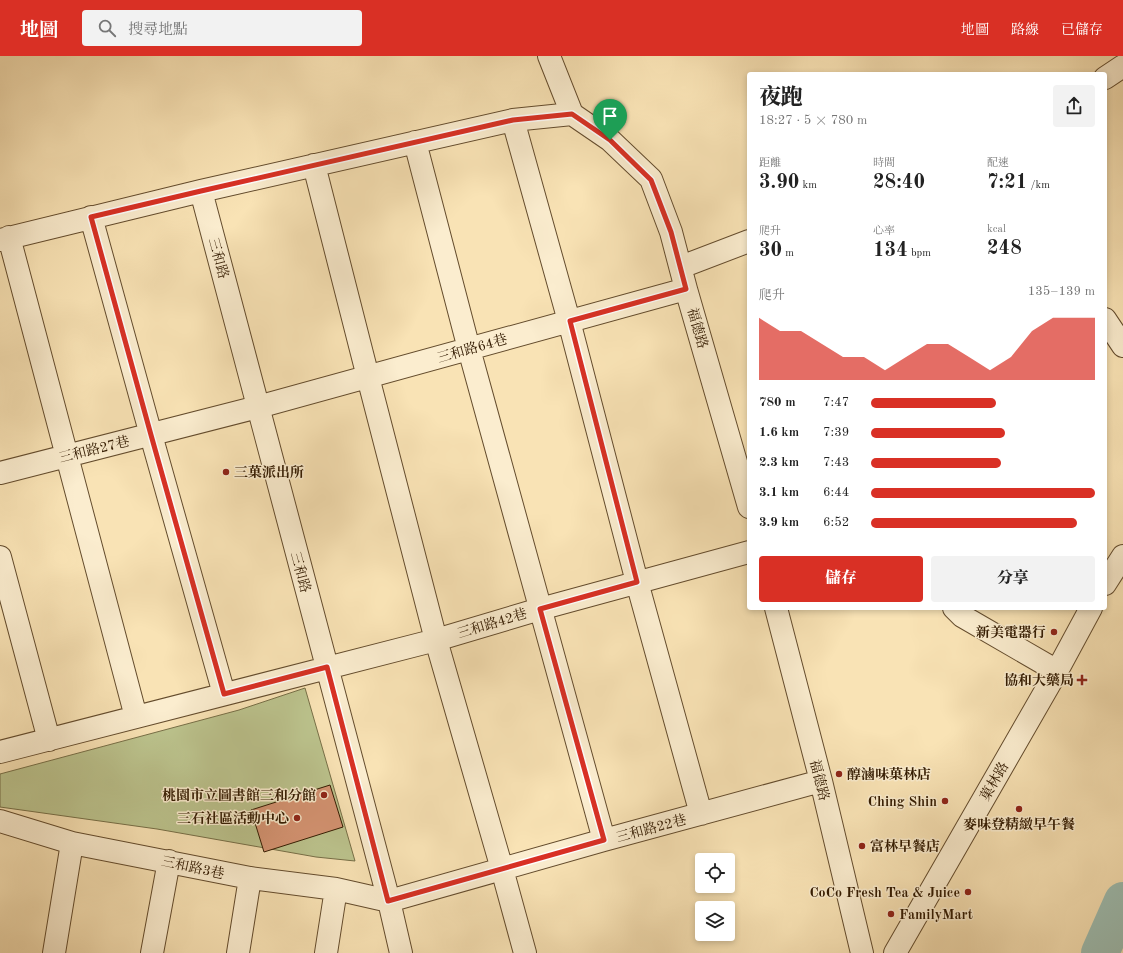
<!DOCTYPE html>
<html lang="zh-TW">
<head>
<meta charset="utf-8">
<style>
  :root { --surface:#fff; --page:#f2f2f2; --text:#222; --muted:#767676; --accent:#d93025 }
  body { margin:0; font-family:"Old Standard TT","Noto Serif TC",serif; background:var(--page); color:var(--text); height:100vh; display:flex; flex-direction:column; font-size:15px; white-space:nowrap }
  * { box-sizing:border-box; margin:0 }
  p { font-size:13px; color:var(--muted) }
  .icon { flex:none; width:22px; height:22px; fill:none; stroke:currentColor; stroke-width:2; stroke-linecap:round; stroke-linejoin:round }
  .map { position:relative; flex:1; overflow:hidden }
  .drawer { position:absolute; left:747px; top:16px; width:360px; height:538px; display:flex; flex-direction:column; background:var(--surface); border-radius:4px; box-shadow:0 2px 6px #0003 }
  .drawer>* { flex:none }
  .fabs { position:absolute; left:695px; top:797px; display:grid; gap:8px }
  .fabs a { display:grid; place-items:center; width:40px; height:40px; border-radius:4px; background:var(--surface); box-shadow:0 2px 6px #0003; font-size:20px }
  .pin { position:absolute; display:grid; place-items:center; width:34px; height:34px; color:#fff; margin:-41px -17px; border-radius:50% 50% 50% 0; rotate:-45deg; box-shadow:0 0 4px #0007 }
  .pin .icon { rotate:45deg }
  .round { display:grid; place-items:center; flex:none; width:42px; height:42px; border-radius:4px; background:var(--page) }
  .summary { display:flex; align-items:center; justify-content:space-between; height:68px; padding:0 12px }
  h1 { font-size:22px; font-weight:800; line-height:30px }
  .figures { display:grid; grid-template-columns:repeat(3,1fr); gap:6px; height:68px; padding:4px 12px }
  .figures div { display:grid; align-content:center }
  .figures b { font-size:20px; font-weight:800 }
  .figures small { font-size:11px; font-weight:400 }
  .figures p { font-size:11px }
  .chart { height:112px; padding:8px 12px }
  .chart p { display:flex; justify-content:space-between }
  .chart svg { width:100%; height:72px; margin-top:4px; fill:var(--accent); opacity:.7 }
  .cta { display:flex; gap:8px; margin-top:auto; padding:8px 12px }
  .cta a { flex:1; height:46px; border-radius:4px; background:var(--accent); color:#fff; font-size:16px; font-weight:800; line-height:46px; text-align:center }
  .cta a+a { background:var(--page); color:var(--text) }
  ul { padding:0 12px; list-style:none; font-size:13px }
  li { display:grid; grid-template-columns:64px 48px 1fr; align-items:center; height:30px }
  li i { height:10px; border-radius:5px; background:var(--accent) }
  header { display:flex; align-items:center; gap:24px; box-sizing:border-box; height:56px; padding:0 20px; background:var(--accent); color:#fff }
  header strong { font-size:19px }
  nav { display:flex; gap:22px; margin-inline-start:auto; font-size:14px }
  .search { width:280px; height:36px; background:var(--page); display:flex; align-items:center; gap:10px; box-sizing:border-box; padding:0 14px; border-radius:4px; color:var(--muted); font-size:15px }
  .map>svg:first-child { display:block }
  .green { fill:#bcc48e; stroke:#776f47 }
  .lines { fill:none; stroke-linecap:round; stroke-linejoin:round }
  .river { stroke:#9ebeb2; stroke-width:38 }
  .building { fill:#d69473; stroke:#321a00 }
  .minor-casing { stroke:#644c2d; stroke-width:24 }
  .minor { stroke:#fbedcf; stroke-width:22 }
  .route-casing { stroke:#fff; stroke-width:8 }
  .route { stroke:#d93025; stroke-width:5 }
  .poi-dot { fill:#8f2418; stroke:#fbedcf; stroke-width:1.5 }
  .labels { text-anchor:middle; stroke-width:3; stroke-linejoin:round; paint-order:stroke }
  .street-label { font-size:14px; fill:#321a00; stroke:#fbedcf }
  .poi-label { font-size:14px; font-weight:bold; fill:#321a00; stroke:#fbedcf; text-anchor:end }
</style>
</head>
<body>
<header>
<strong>地圖</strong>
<div class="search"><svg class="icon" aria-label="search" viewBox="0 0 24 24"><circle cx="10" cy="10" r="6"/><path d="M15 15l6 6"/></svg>搜尋地點</div>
<nav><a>地圖</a><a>路線</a><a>已儲存</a></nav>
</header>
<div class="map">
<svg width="1123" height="897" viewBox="0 0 1123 897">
  <rect width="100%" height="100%" fill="#f9e3b5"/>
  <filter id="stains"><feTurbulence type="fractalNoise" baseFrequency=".005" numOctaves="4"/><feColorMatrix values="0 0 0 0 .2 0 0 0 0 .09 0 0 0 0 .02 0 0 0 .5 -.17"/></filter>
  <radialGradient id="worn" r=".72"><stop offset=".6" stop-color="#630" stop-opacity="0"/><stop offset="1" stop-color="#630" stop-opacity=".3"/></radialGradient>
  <path class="green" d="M305,632L355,805L316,801L157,773L0,751V718L239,654Z"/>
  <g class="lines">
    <path class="river" d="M1100,897L1123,845"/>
  </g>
  <path class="building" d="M330,729L343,771L264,796L251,754Z"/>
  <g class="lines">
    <g class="minor-casing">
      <path id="minor" d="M549,0L572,58
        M1105,22L1123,10
        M572,58L610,84L651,123L671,176L686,233L749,451
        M513,64L569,265L637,526L701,758
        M415,86L469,293L604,784
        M314,109L368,321L436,584L502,813L525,897
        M201,135L389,845L401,897
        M91,161L151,379L224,638
        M9,181L136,661
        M0,184L201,135L513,64L572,58
        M681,211L749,185
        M1105,263L1123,290
        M0,417L258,351L686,233
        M0,501L49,684
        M1105,528L1123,500
        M776,552L821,725L862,897
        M954,552L962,560L1057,615
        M0,696L436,584L540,553L749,496
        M0,765L72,787L250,822L336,833L389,845L604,784L821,725
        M54,897L72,787
        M152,897L169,805
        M238,897L250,822
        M326,897L336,833
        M895,897L1057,615L1091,552"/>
    </g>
    <use href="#minor" class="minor"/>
  </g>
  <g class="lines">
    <g class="route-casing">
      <path id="route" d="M572,58L610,84L651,124L671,176L686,233L570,265L637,526L540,553L604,784L388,845L327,611L224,638L151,379L91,161L201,135L513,64Z"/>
    </g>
    <use href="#route" class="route"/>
  </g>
  <g class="poi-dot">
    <circle cx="226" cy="416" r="4"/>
    <circle cx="1054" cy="576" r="4"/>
    <path d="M1080 618h4v4h4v4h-4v4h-4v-4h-4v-4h4z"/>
    <circle cx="839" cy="718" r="4"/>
    <circle cx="324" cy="739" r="4"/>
    <circle cx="945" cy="745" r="4"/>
    <circle cx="1019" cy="753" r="4"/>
    <circle cx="297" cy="762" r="4"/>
    <circle cx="862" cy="790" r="4"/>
    <circle cx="968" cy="836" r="4"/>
    <circle cx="891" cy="858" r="4"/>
  </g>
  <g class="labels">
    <g class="street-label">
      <text transform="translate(219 202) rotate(75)" y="5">三和路</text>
      <text transform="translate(698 272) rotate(74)" y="5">福德路</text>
      <text transform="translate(472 292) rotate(-16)" y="5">三和路64巷</text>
      <text transform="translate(94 393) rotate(-14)" y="5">三和路27巷</text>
      <text transform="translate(301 516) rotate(75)" y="5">三和路</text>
      <text transform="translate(492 567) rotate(-17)" y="5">三和路42巷</text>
      <text transform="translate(820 724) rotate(76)" y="5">福德路</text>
      <text transform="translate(994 725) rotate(-60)" y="5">菓林路</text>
      <text transform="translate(651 772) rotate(-15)" y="5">三和路22巷</text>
      <text transform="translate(193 811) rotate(12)" y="5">三和路3巷</text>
    </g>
    <g class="poi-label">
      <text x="234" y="421" text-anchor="start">三菓派出所</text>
      <text x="1046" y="581">新美電器行</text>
      <text x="1074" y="629">協和大藥局</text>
      <text x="847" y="723" text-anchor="start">醇滷味菓林店</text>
      <text x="316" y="744">桃園市立圖書館三和分館</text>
      <text x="937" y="750">Ching Shin</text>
      <text x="289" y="767">三石社區活動中心</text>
      <text x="1019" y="773" text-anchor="middle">麥味登精緻早午餐</text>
      <text x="870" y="795" text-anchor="start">富林早餐店</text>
      <text x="960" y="841">CoCo Fresh Tea &amp; Juice</text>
      <text x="899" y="863" text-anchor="start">FamilyMart</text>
    </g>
  </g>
  <rect width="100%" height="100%" filter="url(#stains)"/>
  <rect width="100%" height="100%" fill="url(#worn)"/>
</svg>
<div class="fabs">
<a><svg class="icon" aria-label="locate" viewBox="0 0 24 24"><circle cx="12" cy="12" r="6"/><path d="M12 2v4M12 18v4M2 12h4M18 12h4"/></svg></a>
<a><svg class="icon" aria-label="layers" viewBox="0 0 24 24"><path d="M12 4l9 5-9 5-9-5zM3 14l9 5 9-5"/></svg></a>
</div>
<div class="pin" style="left:610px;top:84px;background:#1e9e55"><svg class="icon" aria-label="arrive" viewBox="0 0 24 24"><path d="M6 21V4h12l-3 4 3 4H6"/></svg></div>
<section class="drawer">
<div class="summary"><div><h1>夜跑</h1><p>18:27 · 5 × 780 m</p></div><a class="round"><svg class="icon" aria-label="share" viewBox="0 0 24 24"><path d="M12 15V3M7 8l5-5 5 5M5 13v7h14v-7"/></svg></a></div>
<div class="figures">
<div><p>距離</p><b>3.90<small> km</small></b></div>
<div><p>時間</p><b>28:40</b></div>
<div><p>配速</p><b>7:21<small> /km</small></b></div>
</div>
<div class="figures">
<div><p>爬升</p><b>30<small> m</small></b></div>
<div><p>心率</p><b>134<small> bpm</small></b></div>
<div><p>kcal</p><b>248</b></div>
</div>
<div class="chart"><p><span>爬升</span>135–139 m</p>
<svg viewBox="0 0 160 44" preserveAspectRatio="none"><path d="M0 44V6L10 14L20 14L30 22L40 30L50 30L60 38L70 30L80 22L90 22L100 30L110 38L120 30L130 14L140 6L150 6L160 6V44z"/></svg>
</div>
<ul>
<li><b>780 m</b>7:47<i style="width:56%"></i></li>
<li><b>1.6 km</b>7:39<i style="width:60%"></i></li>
<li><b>2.3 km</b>7:43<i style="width:58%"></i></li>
<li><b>3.1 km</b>6:44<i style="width:100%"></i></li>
<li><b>3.9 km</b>6:52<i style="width:92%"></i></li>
</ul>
<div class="cta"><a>儲存</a><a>分享</a></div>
</section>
</div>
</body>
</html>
